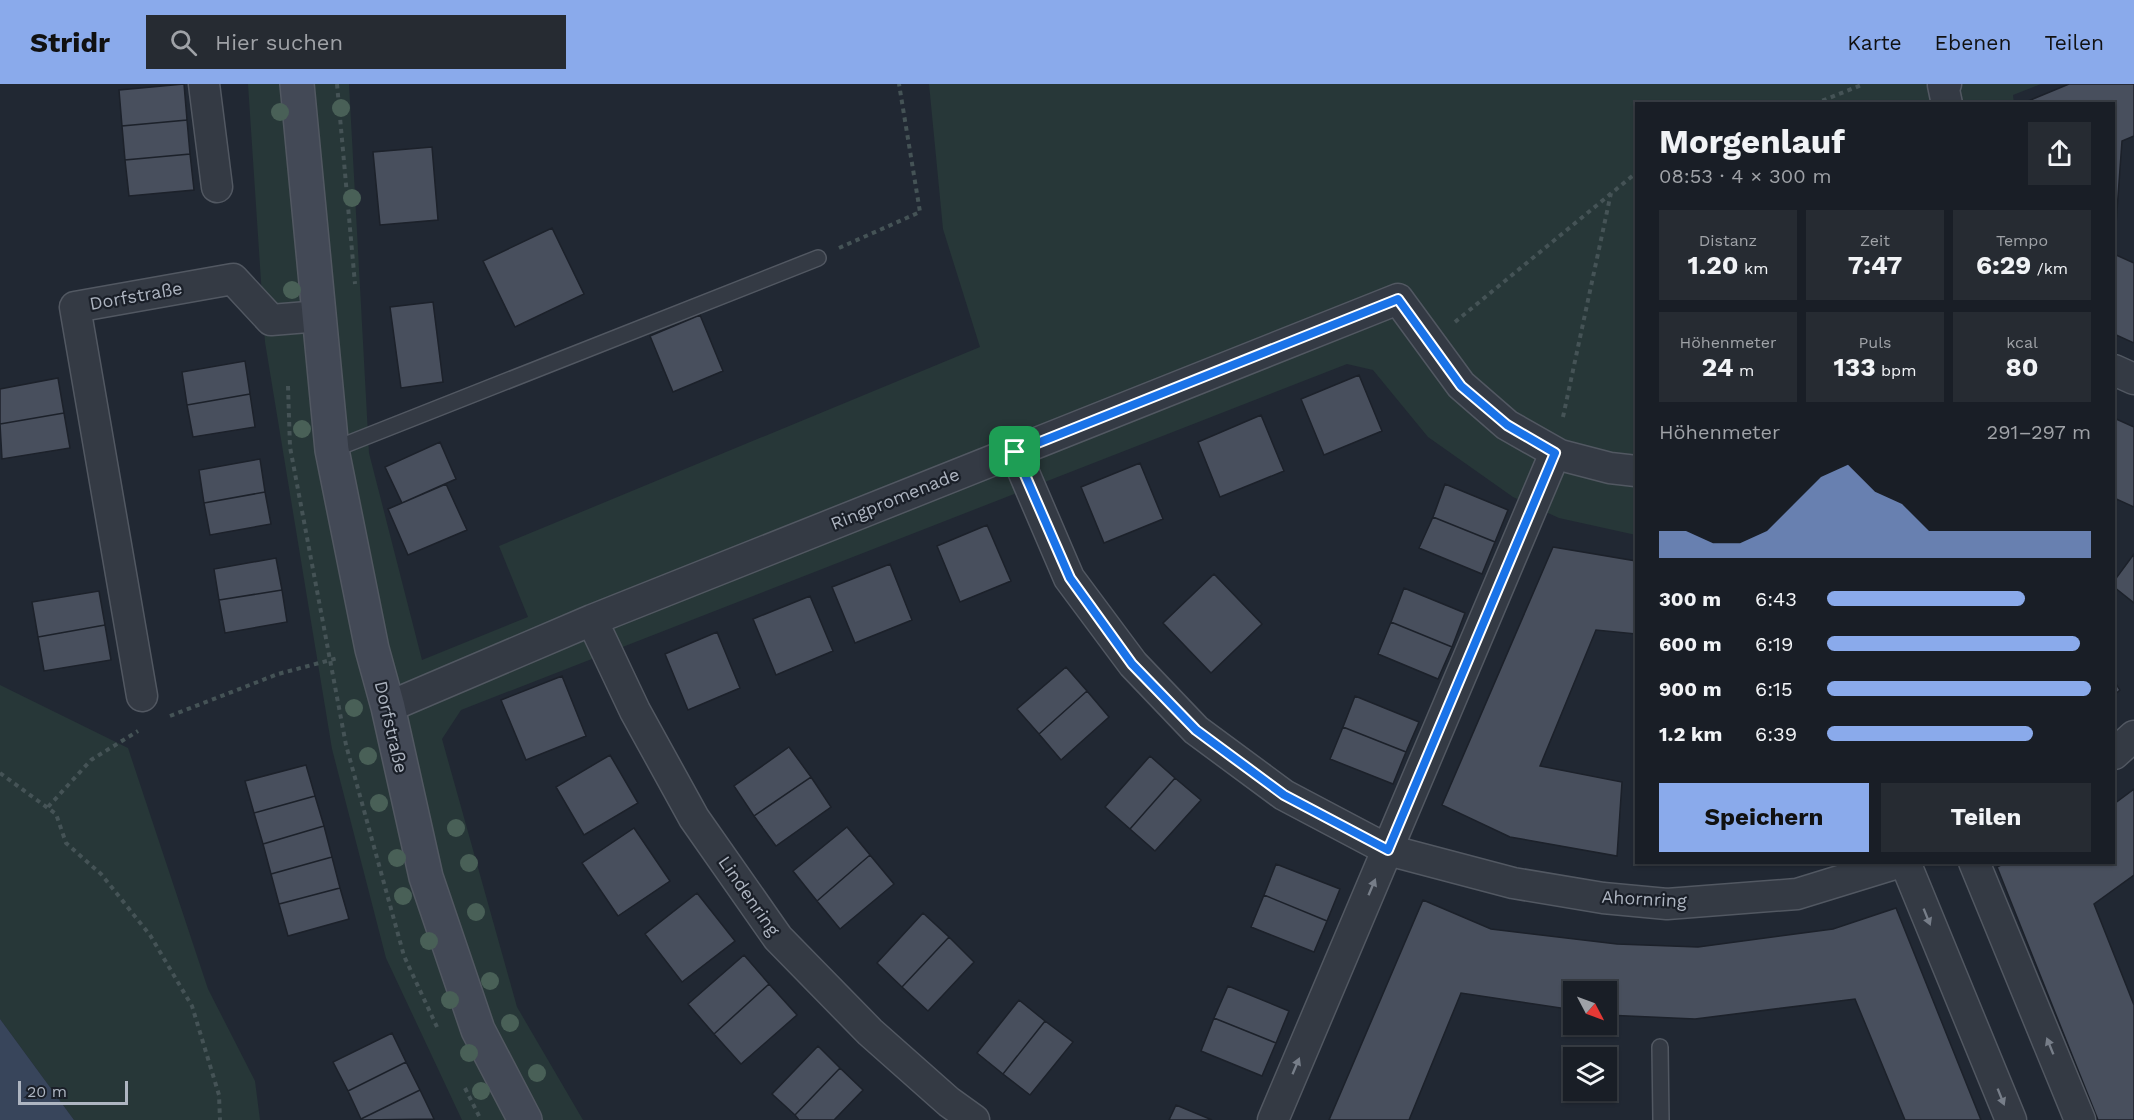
<!DOCTYPE html>
<html lang="de">
<head>
<meta charset="utf-8">
<style>
  :root { --surface:#191e26; --page:#262b32; --text:#f1f3f6; --muted:#9fa2a7; --line:#373c43; --accent:#8aaaeb }
  body { margin:0; font-family:"Work Sans",sans-serif; background:var(--page); color:var(--text); height:100vh; display:flex; flex-direction:column; font-size:22px; white-space:nowrap }
  * { box-sizing:border-box; margin:0 }
  p { font-size:20px; color:var(--muted) }
  .icon { flex:none; width:33px; height:33px; fill:none; stroke:currentColor; stroke-width:2; stroke-linecap:round; stroke-linejoin:round }
  .map { position:relative; flex:1; overflow:hidden }
  .details { position:absolute; left:1635px; top:18px; width:480px; height:762px; display:flex; flex-direction:column; background:var(--surface); border-radius:0px; box-shadow:0 2px 4px #0004,0 0 0 2px var(--line) }
  .details>* { flex:none }
  .needle { width:39px; rotate:131deg }
  .fabs { position:absolute; left:1563px; top:897px; display:grid; gap:12px }
  .fabs a { display:grid; place-items:center; width:54px; height:54px; border-radius:0px; background:var(--surface); box-shadow:0 2px 4px #0004,0 0 0 2px var(--line); font-size:30px }
  .scale { position:absolute; left:18px; bottom:15px; width:110px; box-sizing:border-box; padding-left:6px; border:3px solid #aeb5c1; border-top:0; font-size:16px; line-height:21px; white-space:nowrap; color:#aeb5c1; -webkit-text-stroke:4px #1a1f28; paint-order:stroke }
  .pin { position:absolute; display:grid; place-items:center; width:51px; height:51px; color:#fff; margin:-26px; border-radius:12px; box-shadow:0 3px 9px #0006 }
  .round { display:grid; place-items:center; flex:none; width:63px; height:63px; border-radius:0px; background:var(--page) }
  .headline { display:flex; align-items:center; justify-content:space-between; height:102px; padding:0 24px }
  h1 { font-size:33px; font-weight:700; line-height:45px }
  .stats { display:grid; grid-template-columns:repeat(3,1fr); gap:9px; height:102px; padding:6px 24px }
  .stats div { display:grid; align-content:center; border-radius:0px; background:var(--page); text-align:center }
  .stats b { font-size:26px; font-weight:700 }
  .stats small { font-size:16px; font-weight:400 }
  .stats p { font-size:16px }
  .chart { height:168px; padding:12px 24px }
  .chart p { display:flex; justify-content:space-between }
  .chart svg { width:100%; height:108px; margin-top:6px; fill:var(--accent); opacity:.7 }
  .cta { display:flex; gap:12px; margin-top:auto; padding:12px 24px }
  .cta a { flex:1; height:69px; border-radius:0px; background:var(--accent); color:#111; font-size:24px; font-weight:700; line-height:69px; text-align:center }
  .cta a+a { background:var(--page); color:var(--text) }
  ul { padding:0 24px; list-style:none; font-size:20px }
  li { display:grid; grid-template-columns:96px 72px 1fr; align-items:center; height:45px }
  li i { height:15px; border-radius:8px; background:var(--accent) }
  header { display:flex; align-items:center; gap:36px; box-sizing:border-box; height:84px; padding:0 30px; background:var(--accent); color:#111 }
  header strong { font-size:28px }
  nav { display:flex; gap:33px; margin-inline-start:auto; font-size:21px }
  .search { width:420px; height:54px; background:var(--page); display:flex; align-items:center; gap:15px; box-sizing:border-box; padding:0 21px; border-radius:0px; color:var(--muted); font-size:22px }
  .map>svg:first-child { display:block }
  .green { fill:#273738 }
  .water { fill:#38455b }
  .building { fill:#484f5d; stroke:#1c212a; stroke-width:1.5 }
  .lines { fill:none; stroke-linecap:round; stroke-linejoin:round }
  .lane-casing { stroke:#525862; stroke-width:18 }
  .street-casing { stroke:#525862; stroke-width:33 }
  .secondary-casing { stroke:#525862; stroke-width:36 }
  .path { stroke:#455356; stroke-width:4; stroke-dasharray:4.5 4.5; stroke-linecap:butt }
  .lane { stroke:#343a44; stroke-width:15 }
  .street { stroke:#343a44; stroke-width:30 }
  .secondary { stroke:#434956; stroke-width:33 }
  .tree { fill:#496057 }
  .oneway { fill:#777e89 }
  .route-casing { stroke:#fff; stroke-width:12 }
  .route { stroke:#1a73e8; stroke-width:8 }
  .labels { text-anchor:middle; stroke-width:4.5; stroke-linejoin:round; paint-order:stroke }
  .street-label { font-size:18px; fill:#aeb5c1; stroke:#1a1f28 }
</style>
</head>
<body>
<header>
<strong>Stridr</strong>
<div class="search"><svg class="icon" aria-label="search" viewBox="0 0 24 24"><circle cx="10" cy="10" r="6"/><path d="M15 15l6 6"/></svg>Hier suchen</div>
<nav><a>Karte</a><a>Ebenen</a><a>Teilen</a></nav>
</header>
<div class="map">
<svg width="2134" height="1036" viewBox="0 0 2134 1036">
  <rect width="100%" height="100%" fill="#212833"/>
  <path class="green" d="M248,0H349L369,369L422,576L528,533L499,462L980,263L943,145L929,0H2041L2013,11L2014,20H1636V451L1559,434L1513,413L1428,353L1373,286L1347,280L461,626L442,655L517,923L583,1036H462L386,874L332,665L265,258Z
    M0,601L128,664L208,905L255,997L260,1036H74L0,935Z"/>
  <path class="water" d="M0,935L74,1036H0Z"/>
  <path class="building" d="M184,0L187,36L122,42L119,6Z
    M2069,0H2134V52L2122,57L2114,168V20H2021Z
    M187,36L190,70L125,76L122,42Z
    M432,63L438,136L380,141L373,68Z
    M190,70L194,106L129,112L125,76Z
    M552,144L584,210L515,243L483,177Z
    M2114,170L2134,179V259L2114,250Z
    M433,218L443,298L401,304L390,223Z
    M700,231L723,287L673,308L650,252Z
    M245,277L250,310L187,321L182,288Z
    M1359,291L1382,347L1324,371L1301,315Z
    M58,294L64,329L0,340V305Z
    M250,310L255,343L193,353L187,321Z
    M64,329L70,364L2,375L0,340Z
    M1261,331L1284,387L1220,413L1198,358Z
    M2114,334L2134,343V423L2114,414Z
    M440,358L456,395L402,419L385,383Z
    M260,375L265,408L204,419L199,386Z
    M1140,379L1163,435L1104,459L1081,403Z
    M446,400L467,446L408,471L388,425Z
    M1445,400L1508,426L1495,458L1433,433Z
    M265,408L271,440L210,451L204,419Z
    M1433,433L1495,458L1482,490L1419,464Z
    M987,441L1011,497L960,518L937,462Z
    M1553,463L1636,477V550L1596,546L1540,682L1622,698L1617,772L1510,753L1442,721Z
    M2134,470V519L2114,503V497Z
    M276,474L282,506L219,516L214,485Z
    M890,480L912,536L855,559L832,503Z
    M1214,490L1262,540L1211,589L1163,539Z
    M1404,504L1465,529L1452,563L1391,538Z
    M282,506L287,538L225,549L219,516Z
    M99,507L105,541L38,553L32,518Z
    M810,512L833,567L776,591L753,535Z
    M1391,538L1452,563L1438,595L1378,570Z
    M105,541L111,576L44,587L38,553Z
    M717,548L740,604L688,626L665,570Z
    M1066,583L1087,607L1039,650L1017,625Z
    M562,592L586,652L526,676L501,616Z
    M2114,597L2120,606L2114,611Z
    M1087,607L1109,633L1061,676L1039,650Z
    M1355,612L1419,638L1406,668L1343,643Z
    M1343,643L1406,668L1393,700L1330,675Z
    M789,663L811,693L754,732L734,702Z
    M610,671L638,719L584,751L556,703Z
    M1150,672L1175,694L1130,745L1105,723Z
    M306,681L315,712L254,729L245,697Z
    M811,693L831,723L776,762L754,732Z
    M1175,694L1201,716L1155,767L1130,745Z
    M2134,705V791L2094,820L2134,921V1036H2098L1997,783L2007,778H2114V720Z
    M315,712L324,742L263,760L254,729Z
    M324,742L332,773L271,790L263,760Z
    M847,743L870,771L817,817L793,787Z
    M634,744L670,797L618,832L582,779Z
    M870,771L894,800L840,845L817,817Z
    M332,773L340,804L279,820L271,790Z
    M1276,780L1340,805L1327,837L1264,811Z
    M340,804L349,835L288,852L279,820Z
    M697,809L735,857L682,898L645,850Z
    M1264,811L1327,837L1314,868L1251,843Z
    M1423,816L1491,845L1617,860L1698,863L1833,845L1896,824L1981,1036H1905L1855,915L1695,935L1606,931V908H1574V926L1461,909L1409,1036H1329Z
    M923,829L949,853L902,903L877,879Z
    M949,853L974,878L928,927L902,903Z
    M744,871L769,900L714,950L688,920Z
    M769,900L797,931L741,980L714,950Z
    M1228,902L1289,927L1276,959L1214,934Z
    M1019,916L1045,937L1003,990L977,969Z
    M1214,934L1276,959L1262,992L1201,967Z
    M1045,937L1073,958L1030,1011L1003,990Z
    M392,949L406,978L348,1007L333,978Z
    M818,962L840,984L795,1031L772,1010Z
    M406,978L420,1006L361,1035L348,1007Z
    M840,984L863,1006L834,1036H799L795,1031Z
    M420,1006L434,1035L362,1036L361,1035Z
    M1176,1021L1212,1036H1169Z"/>
  <g class="lines">
    <g class="lane-casing">
      <path id="lane" d="M332,366L818,174
        M1660,963L1661,1036"/>
    </g>
    <g class="street-casing">
      <path id="street" d="M204,0L217,103
        M1946,0L1943,1L1947,20
        M2114,286L2134,295
        M1015,368L1069,494L1133,580L1196,646L1284,711L1388,766L1513,799L1603,814L1667,820L1797,810L1901,778
        M592,536L635,627L694,734L778,854L870,948L949,1018L974,1036
        M142,612L75,223L233,195L271,236L320,232
        M388,623L592,536L1398,215L1461,301L1507,341L1560,371L1610,384L1636,387
        M2114,670L2134,652
        M1905,778L2011,1036
        M1974,778L2080,1036
        M1273,1036L1555,369"/>
    </g>
    <g class="secondary-casing">
      <path id="secondary" d="M297,0L332,366L372,565L388,623L426,793L478,946L525,1036"/>
    </g>
    <path class="path" d="M337,0L355,200
      M1814,20L1864,0
      M839,164L920,128L899,0
      M1455,238L1636,89
      M288,302L290,363L346,661L404,872L437,943
      M1563,333L1611,109
      M170,632L278,590L338,574
      M0,689L56,730L66,759L101,790L150,851L192,922L219,1011L220,1036
      M48,723L91,676L138,647
      M465,1004L481,1036"/>
    <use href="#lane" class="lane"/>
    <use href="#street" class="street"/>
    <use href="#secondary" class="secondary"/>
  </g>
  <g class="tree">
    <circle cx="341" cy="24" r="9"/>
    <circle cx="280" cy="28" r="9"/>
    <circle cx="352" cy="114" r="9"/>
    <circle cx="292" cy="206" r="9"/>
    <circle cx="302" cy="345" r="9"/>
    <circle cx="354" cy="624" r="9"/>
    <circle cx="368" cy="672" r="9"/>
    <circle cx="379" cy="719" r="9"/>
    <circle cx="456" cy="744" r="9"/>
    <circle cx="397" cy="774" r="9"/>
    <circle cx="469" cy="779" r="9"/>
    <circle cx="403" cy="812" r="9"/>
    <circle cx="476" cy="828" r="9"/>
    <circle cx="429" cy="857" r="9"/>
    <circle cx="490" cy="897" r="9"/>
    <circle cx="450" cy="916" r="9"/>
    <circle cx="510" cy="939" r="9"/>
    <circle cx="469" cy="969" r="9"/>
    <circle cx="537" cy="989" r="9"/>
    <circle cx="481" cy="1007" r="9"/>
  </g>
  <defs><path id="oneway-solid" d="M-6-.8H1V-3.2L6.5 0L1 3.2V.8H-6Z" transform="scale(1.5)"/></defs>
  <g class="oneway">
    <use href="#oneway-solid" transform="translate(1372 803) rotate(-67)"/>
    <use href="#oneway-solid" transform="translate(1927 833) rotate(68)"/>
    <use href="#oneway-solid" transform="translate(2050 962) rotate(-112)"/>
    <use href="#oneway-solid" transform="translate(1296 982) rotate(-67)"/>
    <use href="#oneway-solid" transform="translate(2001 1013) rotate(68)"/>
  </g>
  <g class="lines">
    <g class="route-casing">
      <path id="route" d="M1398,215L1461,302L1507,341L1555,369L1388,766L1284,711L1196,646L1132,580L1070,494L1015,368Z"/>
    </g>
    <use href="#route" class="route"/>
  </g>
  <g class="labels">
    <g class="street-label">
      <text transform="translate(136 212) rotate(-10)" y="6">Dorfstraße</text>
      <text transform="translate(895 415) rotate(-22)" y="6">Ringpromenade</text>
      <text transform="translate(391 643) rotate(77)" y="6">Dorfstraße</text>
      <text transform="translate(749 812) rotate(55)" y="6">Lindenring</text>
      <text transform="translate(1644 815) rotate(3)" y="6">Ahornring</text>
    </g>
  </g>
</svg>
<div class="fabs">
<a><svg class="needle" viewBox="-14 -14 28 28"><path d="M0-13l5 13h-10z" fill="#e53935"/><path d="M0 13l5-13h-10z" fill="#9fa2a7"/></svg></a>
<a><svg class="icon" aria-label="layers" viewBox="0 0 24 24"><path d="M12 4l9 5-9 5-9-5zM3 14l9 5 9-5"/></svg></a>
</div>
<div class="scale">20 m</div>
<div class="pin" style="left:1015px;top:368px;background:#1e9e55"><svg class="icon" aria-label="arrive" viewBox="0 0 24 24"><path d="M6 21V4h12l-3 4 3 4H6"/></svg></div>
<section class="details">
<div class="headline"><div><h1>Morgenlauf</h1><p>08:53 · 4 × 300 m</p></div><a class="round"><svg class="icon" aria-label="share" viewBox="0 0 24 24"><path d="M12 15V3M7 8l5-5 5 5M5 13v7h14v-7"/></svg></a></div>
<div class="stats">
<div><p>Distanz</p><b>1.20<small> km</small></b></div>
<div><p>Zeit</p><b>7:47</b></div>
<div><p>Tempo</p><b>6:29<small> /km</small></b></div>
</div>
<div class="stats">
<div><p>Höhenmeter</p><b>24<small> m</small></b></div>
<div><p>Puls</p><b>133<small> bpm</small></b></div>
<div><p>kcal</p><b>80</b></div>
</div>
<div class="chart"><p><span>Höhenmeter</span>291–297 m</p>
<svg viewBox="0 0 160 44" preserveAspectRatio="none"><path d="M0 44V33L10 33L20 38L30 38L40 33L50 22L60 11L70 6L80 17L90 22L100 33L110 33L120 33L130 33L140 33L150 33L160 33V44z"/></svg>
</div>
<ul>
<li><b>300 m</b>6:43<i style="width:75%"></i></li>
<li><b>600 m</b>6:19<i style="width:96%"></i></li>
<li><b>900 m</b>6:15<i style="width:100%"></i></li>
<li><b>1.2 km</b>6:39<i style="width:78%"></i></li>
</ul>
<div class="cta"><a>Speichern</a><a>Teilen</a></div>
</section>
</div>
</body>
</html>
